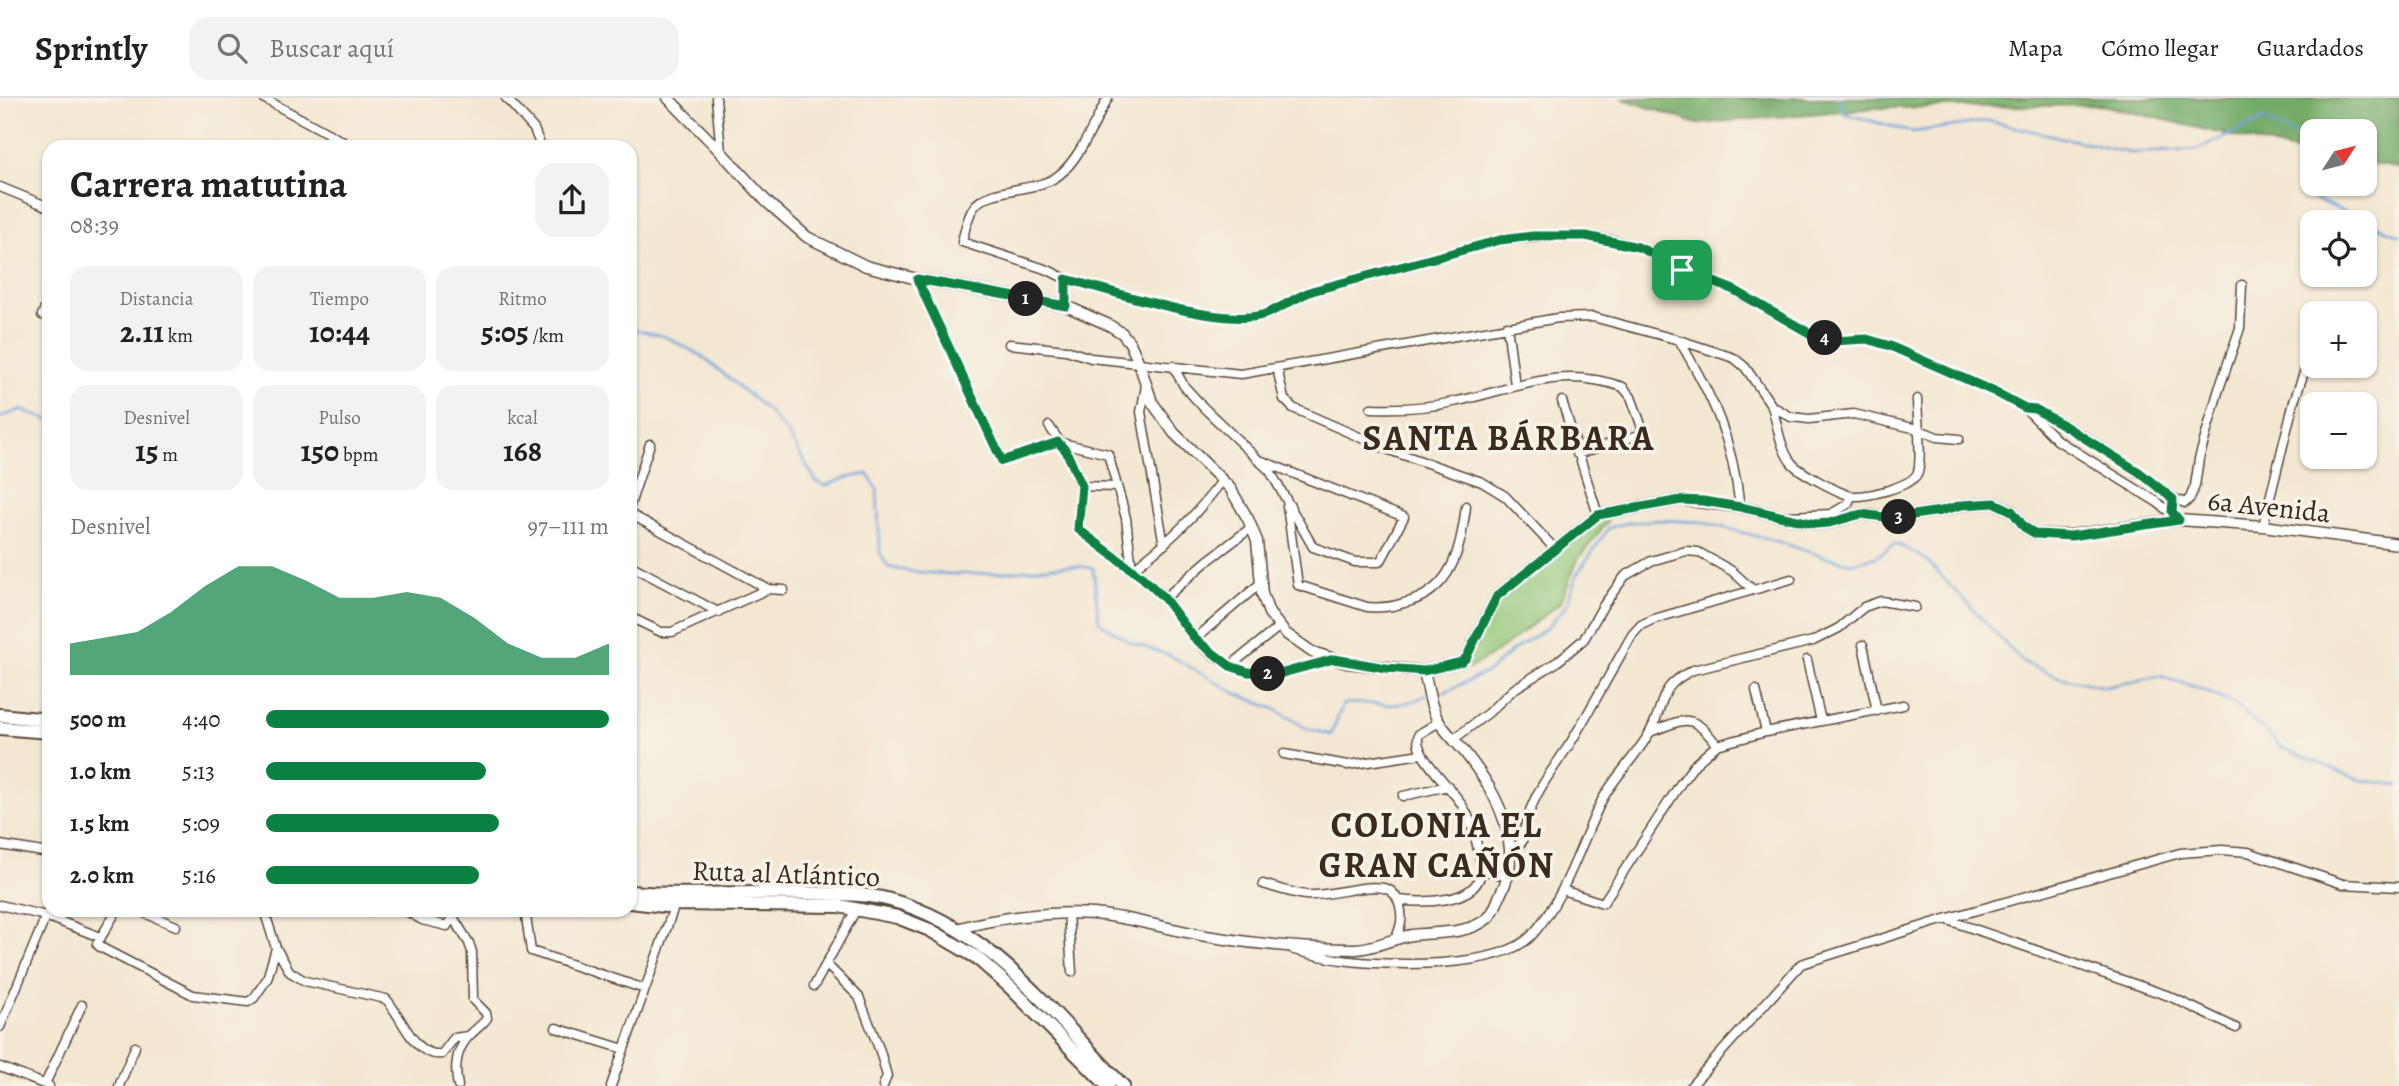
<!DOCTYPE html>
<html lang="es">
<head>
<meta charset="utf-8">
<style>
  :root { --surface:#fff; --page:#f2f2f2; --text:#202124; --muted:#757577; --line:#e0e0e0; --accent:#0b8043 }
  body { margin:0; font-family:Alegreya,serif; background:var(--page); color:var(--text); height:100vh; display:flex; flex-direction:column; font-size:26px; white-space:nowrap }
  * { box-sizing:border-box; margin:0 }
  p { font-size:23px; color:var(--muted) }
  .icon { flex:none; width:38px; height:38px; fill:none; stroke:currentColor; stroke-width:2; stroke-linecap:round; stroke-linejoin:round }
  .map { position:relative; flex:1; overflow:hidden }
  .drawer { position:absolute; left:42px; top:42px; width:595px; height:777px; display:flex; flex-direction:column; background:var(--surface); border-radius:21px; box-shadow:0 2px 5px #0004 }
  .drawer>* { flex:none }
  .needle { width:46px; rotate:54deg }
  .buttons { position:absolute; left:2300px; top:21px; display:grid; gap:14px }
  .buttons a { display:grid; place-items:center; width:77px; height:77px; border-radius:14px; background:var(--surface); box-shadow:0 2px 5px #0004; font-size:35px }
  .pin { position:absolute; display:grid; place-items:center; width:60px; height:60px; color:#fff; margin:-30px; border-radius:14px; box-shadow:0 4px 10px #0006 }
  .km { position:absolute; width:35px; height:35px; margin:-18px; border-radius:50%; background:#222; color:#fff; font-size:19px; line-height:35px; text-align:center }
  .round { display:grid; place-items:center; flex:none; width:74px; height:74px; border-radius:21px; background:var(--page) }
  .summary { display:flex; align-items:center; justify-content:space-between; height:119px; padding:0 28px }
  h1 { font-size:38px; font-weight:700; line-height:52px }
  .metrics { display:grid; grid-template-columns:repeat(3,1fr); gap:10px; height:119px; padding:7px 28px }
  .metrics div { display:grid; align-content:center; border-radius:18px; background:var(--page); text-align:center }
  .metrics b { font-size:30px; font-weight:700 }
  .metrics small { font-size:19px; font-weight:400 }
  .metrics p { font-size:19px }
  .chart { height:196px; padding:14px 28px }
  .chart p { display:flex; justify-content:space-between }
  .chart svg { width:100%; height:126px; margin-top:7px; fill:var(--accent); opacity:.7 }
  ul { padding:0 28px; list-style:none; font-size:23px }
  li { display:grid; grid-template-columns:112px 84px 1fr; align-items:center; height:52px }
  li i { height:18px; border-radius:9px; background:var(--accent) }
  header { display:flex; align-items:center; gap:42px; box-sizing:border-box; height:98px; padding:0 35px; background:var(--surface); border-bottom:2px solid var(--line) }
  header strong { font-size:33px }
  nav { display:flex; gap:38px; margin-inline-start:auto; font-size:24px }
  .search { width:490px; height:63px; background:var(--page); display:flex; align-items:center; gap:18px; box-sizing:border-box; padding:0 24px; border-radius:21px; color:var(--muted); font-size:26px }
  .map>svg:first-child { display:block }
  .green { fill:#92c677; stroke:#66784a; stroke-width:2 }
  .forest { fill:#75ab68; stroke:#586a43; stroke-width:2 }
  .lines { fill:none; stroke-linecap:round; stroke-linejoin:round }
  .stream { stroke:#6ea0d9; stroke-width:2.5 }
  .minor-casing { stroke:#574639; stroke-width:11 }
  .tertiary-casing { stroke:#574639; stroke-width:13 }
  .trunk-casing { stroke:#574639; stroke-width:16 }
  .minor { stroke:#fff; stroke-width:8 }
  .tertiary { stroke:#fff; stroke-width:10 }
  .trunk { stroke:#fff; stroke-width:12 }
  .route-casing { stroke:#fff; stroke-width:14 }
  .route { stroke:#0b8043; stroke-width:9 }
  .labels { text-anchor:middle; stroke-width:7; stroke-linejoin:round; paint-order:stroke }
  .street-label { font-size:28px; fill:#3b2a1e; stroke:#f7f3e8 }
  .district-label { font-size:35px; font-weight:bold; letter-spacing:2px; fill:#3b2a1e; stroke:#f7f3e8 }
</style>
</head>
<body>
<header>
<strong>Sprintly</strong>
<div class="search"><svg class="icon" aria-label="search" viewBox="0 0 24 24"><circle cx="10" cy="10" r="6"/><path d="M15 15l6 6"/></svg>Buscar aquí</div>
<nav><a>Mapa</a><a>Cómo llegar</a><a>Guardados</a></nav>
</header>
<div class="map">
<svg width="2399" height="988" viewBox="0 0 2399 988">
  <rect width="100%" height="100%" fill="#f7f3e8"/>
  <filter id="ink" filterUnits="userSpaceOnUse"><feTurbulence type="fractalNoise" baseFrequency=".0143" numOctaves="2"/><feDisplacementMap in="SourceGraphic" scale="14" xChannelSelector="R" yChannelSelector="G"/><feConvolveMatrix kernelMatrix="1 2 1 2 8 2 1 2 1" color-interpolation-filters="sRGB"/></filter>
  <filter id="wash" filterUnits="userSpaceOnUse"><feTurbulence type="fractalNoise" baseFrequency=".00686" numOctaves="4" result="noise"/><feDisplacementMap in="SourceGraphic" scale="28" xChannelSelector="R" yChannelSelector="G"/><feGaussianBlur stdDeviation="1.57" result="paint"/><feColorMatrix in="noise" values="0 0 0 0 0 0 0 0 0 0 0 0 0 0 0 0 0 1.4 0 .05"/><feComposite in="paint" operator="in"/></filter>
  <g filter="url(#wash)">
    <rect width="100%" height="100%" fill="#f3e7d1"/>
    <path class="green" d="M1603,419L1608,423L1578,461L1560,505L1499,552L1469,571L1465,565L1499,498Z"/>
    <path class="forest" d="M1621,0H2399V70L2364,65V33H2312V57L2102,7L1875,10L1697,26Z"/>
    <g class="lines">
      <path class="stream" d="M1838,0L1845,16L1913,34L1989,23L2130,55L2197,52L2263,21L2294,37L2304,48L2309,99L2399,137
        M630,230L666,239L702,258L767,312L788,336L816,383L825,388L846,380L868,376L877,391L880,454L888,469C925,478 968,477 1007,474C1035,471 1065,465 1093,470L1099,524L1130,544L1171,558L1235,595L1275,611L1306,630L1331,637L1343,606C1379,602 1390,615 1427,597
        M0,319L21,312L49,322
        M1433,596L1445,594L1489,573L1513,552L1547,530L1566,508L1577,476L1609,430L1626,425L1658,422L1701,424L1776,443L1825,459L1851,465L1876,459L1893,447H1899L1925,461L2023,564L2058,579L2105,589L2160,578L2201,591L2236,607L2283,650L2360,682L2399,687"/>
    </g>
  </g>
  <g filter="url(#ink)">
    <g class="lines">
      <g class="minor-casing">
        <path id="minor" d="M263,0L342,43L344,49
          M506,0L534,31L541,49
          M716,0L721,54
          M1108,0C1095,23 1079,62 1059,77C1037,95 989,88 974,109C967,119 965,132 962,144L1048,172L1066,181C1114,193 1211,227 1257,218C1277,214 1293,201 1312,193L1500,142L1556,138H1586L1616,143L1638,149L1662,160L1682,172L1734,193L1811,236L1833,243L1867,241L1890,248L1995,294L2025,310L2057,342L2157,404L2179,422
          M0,89L49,109
          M917,181L1002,363L1058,344L1108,356L1126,420L1132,472C1169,443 1193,421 1222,383
          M1066,208V181
          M42,217L49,202
          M1507,228L1515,287
          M1679,242C1714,301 1732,340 1740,409
          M1009,246L1066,252L1091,260L1241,276L1558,220L1593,219L1679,242L1734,260L1745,269L1772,308L1791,319L1809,321L1854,316L1917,331L1937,339L1959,341
          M1173,268L1184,288L1204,310L1270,373L1313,449L1355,464H1379L1382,461L1404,419L1257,361
          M1277,270L1284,301L1293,310L1389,352L1482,384L1505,398L1555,451
          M1146,288L1141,314L1164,447
          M1562,303L1598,417
          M1772,308C1777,325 1780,350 1791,364C1798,374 1841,396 1852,398C1867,399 1910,389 1917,376C1923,366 1917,315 1917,301
          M1371,310C1400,311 1429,310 1458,303C1518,290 1560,267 1623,289L1631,299L1643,332L1639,337L1577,356
          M2025,310C2049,313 2117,359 2139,375C2155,386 2167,399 2185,405L2190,400L2195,388L2199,361L2218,294L2240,230L2242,187
          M1049,328L1066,353L1082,388L1078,431C1106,453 1138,473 1163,498C1175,511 1183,528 1195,541C1243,589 1275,578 1333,561
          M1082,388L1117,389
          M630,407L650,346
          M1287,408L1298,487L1367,509C1379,510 1392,509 1404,505C1452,494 1461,451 1466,408
          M630,416L768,491L784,492
          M1789,418L1831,416L1848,406L1851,398
          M2263,428L2294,303L2312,252
          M630,467L718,514
          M1165,500L1206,464L1252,429
          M630,519L661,534H672L768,491
          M1195,541L1262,484
          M1863,547L1877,613
          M1807,562L1821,623
          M1230,568L1280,528
          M1756,592L1766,634
          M1650,634C1686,621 1691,613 1717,647
          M1454,641L1488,615L1514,591L1557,564L1584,541L1603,508L1625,478L1651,463L1686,453L1698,454L1732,473L1752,491
          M1284,656L1348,667L1421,656
          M1403,698L1448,688
          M0,747L49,755
          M1510,752L1522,744C1528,701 1548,679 1571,644C1592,609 1612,572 1632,537L1641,527L1654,521L1791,481
          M1482,772L1509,779
          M1263,786C1277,790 1291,795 1306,797C1328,799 1370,784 1387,791C1395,794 1398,801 1400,808C1403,821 1401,828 1396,840
          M1562,792L1603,805L1681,685L1695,666L1717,647L1766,634L1903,607
          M1398,802C1422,805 1478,806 1481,773C1482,767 1479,758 1478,752C1475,735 1471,721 1462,707C1452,689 1411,656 1419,636L1439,624
          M0,807L46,818L100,839
          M117,812L97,846L100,849L193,897L248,904L254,900L267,881L276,850L264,812
          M137,812L176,828
          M405,812L422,822L447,828L456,812
          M525,812L531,853L645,891
          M1068,815L1072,874
          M453,819L469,845L472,854L473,902L486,915L487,920C483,926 477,930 471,936C456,950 454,969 458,988
          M1945,821L2169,898L2236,930
          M276,850L290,874L305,883L386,901C402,918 414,960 442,956L454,940L468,938
          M1294,852C1310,856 1326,860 1342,862C1387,868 1500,872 1532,837C1566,799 1579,749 1601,704C1614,679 1636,659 1650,634C1666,604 1657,589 1693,572L1813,543L1839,530L1864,509L1881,503L1915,509
          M826,866L859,899L880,953L887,978L883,988
          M814,888L857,810
          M0,929L49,811
          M556,930L624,951
          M0,969L49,988
          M45,986L82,907
          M119,988L135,949
          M611,988L675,806
          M1691,988L1801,866L1945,821L2180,755L2222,752L2248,754L2343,786L2399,789"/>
      </g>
      <g class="tertiary-casing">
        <path id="tertiary" d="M668,0L721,54L767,104L807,139L866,168L917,181L1066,208L1109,227L1122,235L1130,245L1139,265L1152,304L1174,335L1230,390L1248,421L1257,443L1262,496L1269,515L1285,535L1312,554L1347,565L1424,573L1461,564L1466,560L1497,498L1598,417L1681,402L1740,409L1815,426L1829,425L1861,416L1892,420L1941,413L1963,407L1995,405L2012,413L2024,429L2036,436L2071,437L2179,422L2263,428L2399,446
          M957,831C998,819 1052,813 1094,816C1136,820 1177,834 1219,840C1263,847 1311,851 1356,851C1376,850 1393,840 1412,837C1437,834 1468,837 1488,820C1494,815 1497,804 1500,797C1508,782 1511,768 1510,751C1507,713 1486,681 1463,652C1455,643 1446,634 1439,624C1430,610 1428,589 1424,573"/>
      </g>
      <g class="trunk-casing">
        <path id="trunk" d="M0,617L49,622
          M0,630L49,634
          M630,794C688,799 747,793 805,795C832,796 863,795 890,802C991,829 1053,917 1123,988
          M630,804L665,808L675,806L839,808L897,819L930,832L976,859L1010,889L1108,988"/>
      </g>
      <use href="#minor" class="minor"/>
      <use href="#tertiary" class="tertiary"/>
      <use href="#trunk" class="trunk"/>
    </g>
  </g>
  <g class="lines" filter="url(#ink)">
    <g class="route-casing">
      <path id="route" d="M1533,138H1586L1638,149L1662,160L1682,172L1734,192L1811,236L1833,243L1867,241L1890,248L1995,294L2025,310L2035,311L2065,328L2139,374L2173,401L2172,414L2179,422L2071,438L2036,436L2024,429L2012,413L1995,405L1962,407L1941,413L1892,420L1861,416L1829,425L1815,426L1740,409L1703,403L1681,402L1598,417L1497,498L1466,560L1461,564L1424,573L1386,570L1334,561L1279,576L1248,574L1230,568L1195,541L1164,500L1143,480L1078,431L1082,388L1066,353L1058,344L1002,363L917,181L1066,208V181C1113,193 1212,227 1258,218C1277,214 1293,200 1312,193L1500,142Z"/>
    </g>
    <use href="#route" class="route"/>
  </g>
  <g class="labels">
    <g class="street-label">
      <text transform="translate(2269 408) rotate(6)" y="10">6a Avenida</text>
      <text transform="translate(786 775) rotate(2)" y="10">Ruta al Atlántico</text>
    </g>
    <g class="district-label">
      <text x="1509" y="352">SANTA BÁRBARA</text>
      <text x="1437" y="739">COLONIA EL<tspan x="1437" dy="40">GRAN CAÑÓN</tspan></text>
    </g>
  </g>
</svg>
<div class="buttons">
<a><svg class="needle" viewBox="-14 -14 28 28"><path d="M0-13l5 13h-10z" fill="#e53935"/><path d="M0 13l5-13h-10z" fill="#757577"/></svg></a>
<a><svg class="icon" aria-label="locate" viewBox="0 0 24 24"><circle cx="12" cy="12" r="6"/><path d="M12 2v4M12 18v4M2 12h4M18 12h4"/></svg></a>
<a>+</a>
<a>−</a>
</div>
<div class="pin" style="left:1682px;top:172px;background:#1e9e55"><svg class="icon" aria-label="arrive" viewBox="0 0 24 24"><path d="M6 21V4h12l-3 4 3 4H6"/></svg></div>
<b class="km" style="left:1026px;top:201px">1</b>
<b class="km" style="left:1268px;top:576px">2</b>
<b class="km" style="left:1899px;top:419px">3</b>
<b class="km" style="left:1825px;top:240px">4</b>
<section class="drawer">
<div class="summary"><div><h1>Carrera matutina</h1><p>08:39</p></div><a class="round"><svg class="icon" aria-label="share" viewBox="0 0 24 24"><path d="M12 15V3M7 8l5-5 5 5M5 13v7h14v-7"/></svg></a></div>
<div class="metrics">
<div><p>Distancia</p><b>2.11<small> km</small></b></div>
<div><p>Tiempo</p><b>10:44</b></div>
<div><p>Ritmo</p><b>5:05<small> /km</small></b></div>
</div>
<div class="metrics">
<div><p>Desnivel</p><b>15<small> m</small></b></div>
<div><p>Pulso</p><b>150<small> bpm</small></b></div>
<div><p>kcal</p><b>168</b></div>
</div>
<div class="chart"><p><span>Desnivel</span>97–111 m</p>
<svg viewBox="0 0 160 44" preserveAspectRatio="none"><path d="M0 44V33L10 31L20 29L30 22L40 13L50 6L60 6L70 11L80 17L90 17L100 15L110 17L120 24L130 33L140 38L150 38L160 33V44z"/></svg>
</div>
<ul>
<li><b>500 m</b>4:40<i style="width:100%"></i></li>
<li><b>1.0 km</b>5:13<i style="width:64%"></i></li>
<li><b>1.5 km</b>5:09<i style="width:68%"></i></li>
<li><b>2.0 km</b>5:16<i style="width:62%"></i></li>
</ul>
</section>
</div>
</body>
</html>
